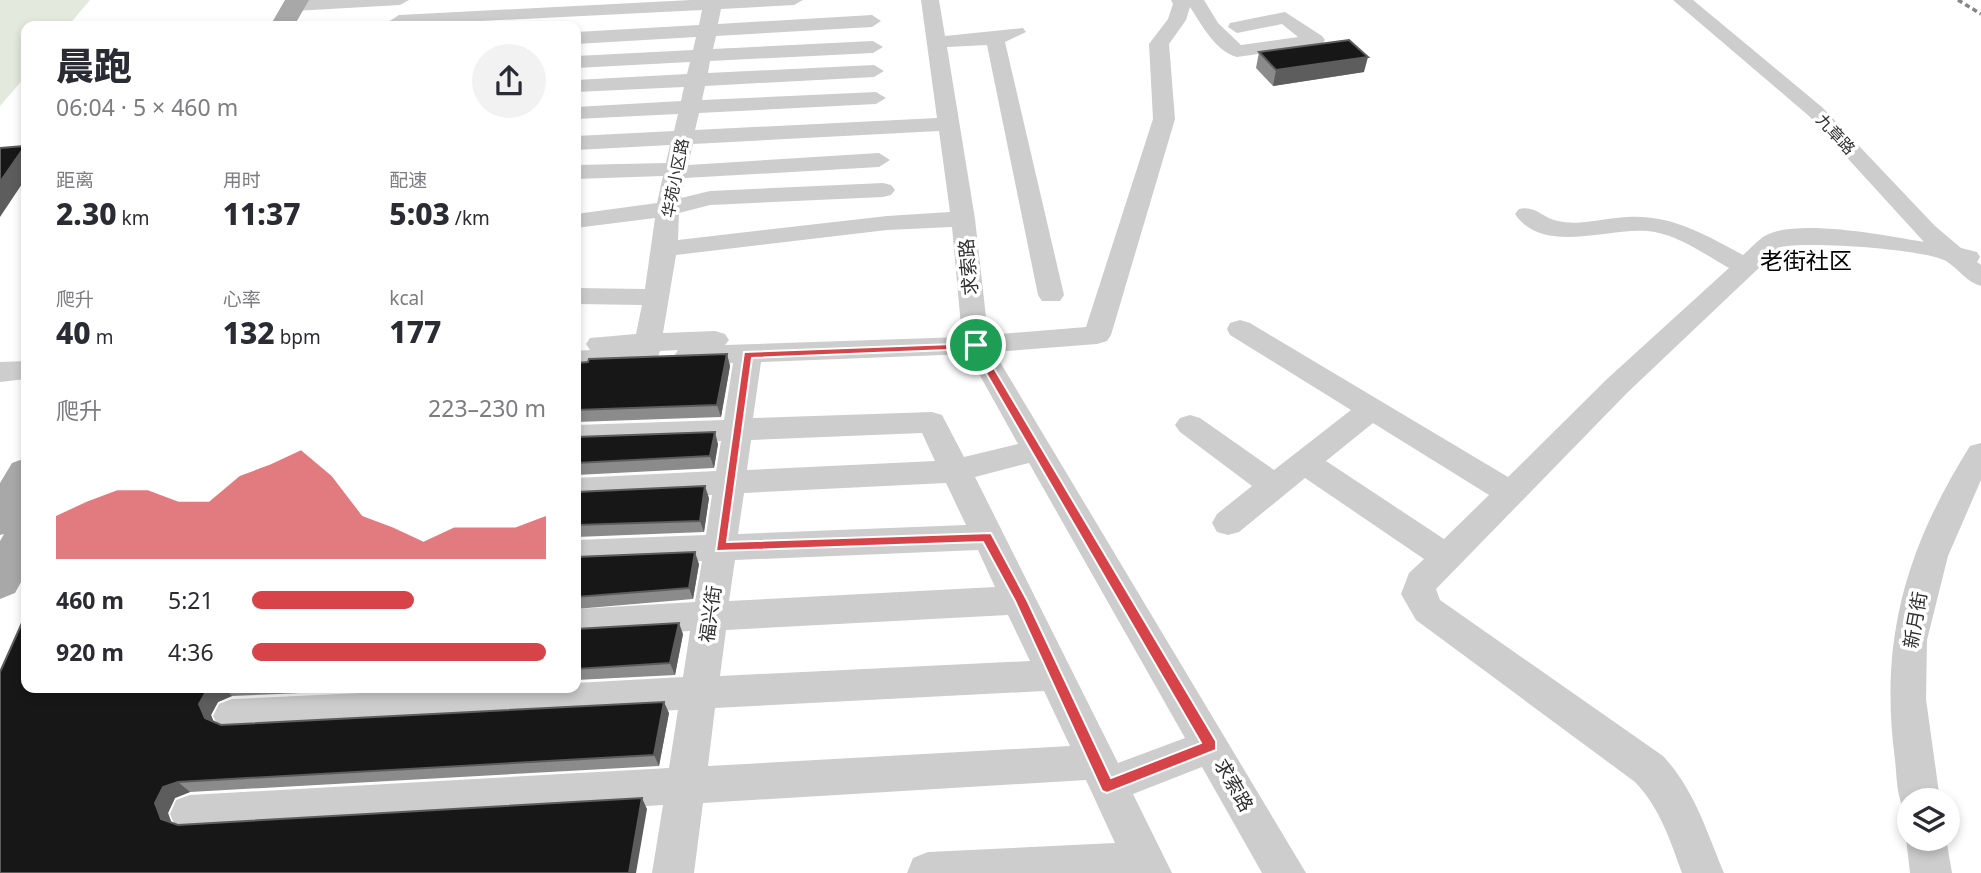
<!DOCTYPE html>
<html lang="zh">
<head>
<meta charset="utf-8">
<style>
  :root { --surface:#fff; --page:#f2f2f3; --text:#2b2b33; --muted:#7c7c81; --accent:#d64449 }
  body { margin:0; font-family:"Noto Sans","Noto Sans SC",sans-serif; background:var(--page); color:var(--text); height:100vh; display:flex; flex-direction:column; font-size:26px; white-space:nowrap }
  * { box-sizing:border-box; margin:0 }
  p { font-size:23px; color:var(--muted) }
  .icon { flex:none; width:38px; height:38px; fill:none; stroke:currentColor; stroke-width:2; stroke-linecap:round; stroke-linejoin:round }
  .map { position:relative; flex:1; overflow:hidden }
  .drawer { position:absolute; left:21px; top:21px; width:560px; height:672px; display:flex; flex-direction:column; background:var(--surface); border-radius:14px; box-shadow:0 4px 10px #0003 }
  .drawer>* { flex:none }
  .buttons { position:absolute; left:1897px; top:788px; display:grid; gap:14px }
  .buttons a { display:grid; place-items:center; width:63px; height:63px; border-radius:50%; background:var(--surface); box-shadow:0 4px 10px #0003; font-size:35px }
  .pin { position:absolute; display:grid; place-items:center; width:60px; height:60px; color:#fff; margin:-30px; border:4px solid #fff; border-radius:50%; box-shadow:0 2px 7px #0007 }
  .round { display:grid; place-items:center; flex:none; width:74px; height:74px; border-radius:37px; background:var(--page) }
  .head { display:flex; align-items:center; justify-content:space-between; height:119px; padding:0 35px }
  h1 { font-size:38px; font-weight:800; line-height:52px }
  .stats { display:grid; grid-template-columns:repeat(3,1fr); gap:10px; height:119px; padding:7px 35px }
  .stats div { display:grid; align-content:center }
  .stats b { font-size:30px; font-weight:800 }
  .stats small { font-size:19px; font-weight:400 }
  .stats p { font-size:19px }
  .chart { height:196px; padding:14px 35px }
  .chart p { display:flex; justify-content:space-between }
  .chart svg { width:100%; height:126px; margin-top:7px; fill:var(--accent); opacity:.7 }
  ul { padding:0 35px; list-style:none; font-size:23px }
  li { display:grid; grid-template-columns:112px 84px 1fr; align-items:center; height:52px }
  li i { height:18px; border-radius:9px; background:var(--accent) }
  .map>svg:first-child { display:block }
  .green { fill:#e3e9dd }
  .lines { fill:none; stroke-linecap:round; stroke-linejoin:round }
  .minor { fill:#cdcdcd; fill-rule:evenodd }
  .major { fill:#a8a8a8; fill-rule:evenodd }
  .rail { stroke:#858585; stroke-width:3.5; stroke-dasharray:5 3.5; stroke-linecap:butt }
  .wall { fill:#8b8b8b }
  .shaded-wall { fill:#5d5d5d }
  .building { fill:#171717; stroke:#5d5d5d; stroke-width:2 }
  .route { fill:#d64449; stroke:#fff; stroke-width:2; fill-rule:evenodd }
  .labels { text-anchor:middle; stroke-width:7; stroke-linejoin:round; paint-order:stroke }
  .far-street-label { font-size:16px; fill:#303030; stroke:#fff }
  .street-label { font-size:19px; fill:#303030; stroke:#fff }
  .quarter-label { font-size:23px; fill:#000; stroke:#fff }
</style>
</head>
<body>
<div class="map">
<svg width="1981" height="873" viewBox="0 0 1981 873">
  <rect width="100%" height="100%" fill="#fff"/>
  <path class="green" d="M0,0H90L68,26H26V76L0,106Z"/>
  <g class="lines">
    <path class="minor" d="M303,0H409L400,5L294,11L285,6L288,2Z
      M691,0H803L794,5L721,9L718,24L872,15L881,21L872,27L716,36L713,49L873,41L883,47L873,53L710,61L708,73L874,65L884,71L874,77L705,86L702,100L876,92L886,98L876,104L699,113L695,130L937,118L921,0H939L945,36L1023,28L1026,32L1005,42L1064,295L1060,301H1042L1038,295L987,45L947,47L975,219L988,335L1086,327L1153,119L1149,44L1168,19L1173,4L1171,0H1204L1218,23L1241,45L1298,37L1282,24L1237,33L1228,27L1230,23L1285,12L1322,36L1325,40L1322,44L1315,46L1237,57C1216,52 1201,24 1190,7L1186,20L1169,44L1175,119L1111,335L1107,341L1097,344L994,352L1306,873H1262L1202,767L1133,794L1172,873H907L913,858L928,852L1115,843L1086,780L703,803L694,873H652L663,805L190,833L176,828L170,814L176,800L190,795L669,768L678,710L232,733L219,728L213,716L219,704L232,699L469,688H576V683L683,677L690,631L576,638V609L695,602L702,561L576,566V540L706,535L712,495L576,502V478L716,471L721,441L576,447V425L724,420L733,363L688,365L678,363L674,356L678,350L660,351L655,365L645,367L636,365L576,369V351L590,350L586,344L590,338L636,334L642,305L576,304V288L645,289L655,218L576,228V214L657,203L663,176L576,179V165L666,163L670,145L576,150V136L674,131L678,114L576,119V107L681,101L684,87L576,92V80L687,74L690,62L576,68V56L693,50L696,37L576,44V32L699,25L702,10L382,26L399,15ZM939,131L950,212L887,216L678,240L679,213L710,205L883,197L891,195L895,190L891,185L883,183L710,191L681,198L685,178L879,167L890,160L879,153L688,165L693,144ZM952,227L962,337L725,345L729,340L725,334L715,331L663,333L676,255L887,230ZM968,354L1018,444L964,457L942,415L932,412L753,418L761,362ZM922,433L935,461L747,470L751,440ZM1029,463L1185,738L1118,763L975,477ZM946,483L966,525L738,534L744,493ZM978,550L995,587L729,601L735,560ZM1008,615L1030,661L720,676L726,630ZM1044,691L1070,746L708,766L715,708Z
      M1673,0H1693L1823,108L1935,226L1961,248L1977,252L1980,257L1977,262L1981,265V286C1966,282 1959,269 1946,261C1924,249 1808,241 1781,247L1627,393L1436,589L1440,600L1663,756C1694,789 1707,832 1724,873H1682C1670,840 1660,808 1635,782L1416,620L1401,594L1409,573L1424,559L1305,478L1239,532L1228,535L1217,532L1212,523L1217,514L1252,486L1180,432L1175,425L1180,418L1190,415L1200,418L1274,470L1351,410L1230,335L1227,329L1230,323L1240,320L1250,323L1508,477L1607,379L1729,268C1706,255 1681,237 1655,232C1613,224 1545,258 1515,214L1519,209C1536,205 1542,218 1558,221C1580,226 1605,218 1627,217C1671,214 1706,235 1743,255C1749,250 1756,242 1763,237C1793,217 1888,236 1924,242L1809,116ZM1373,423L1489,495L1444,539L1326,461Z
      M26,361V379L0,382V362Z
      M1981,443V480L1948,556L1927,640L1926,699L1940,800H1909V815C1896,804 1897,776 1895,760C1879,640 1906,548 1970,446Z
      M1909,830V838H1946L1952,873H1910L1906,838Z"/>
    <path class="major" d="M285,0H309L294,26H270Z
      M26,458V509L21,518L26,517V573L15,593L0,599V541L4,534L0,535V483L12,463Z"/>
    <path class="rail" d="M1958,0L1981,14"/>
  </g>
  <path class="wall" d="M1259,52L1364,72L1273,86L1256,68Z
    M727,354L730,366L721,417L576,422V363Z
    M576,437L718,444L714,468L576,475Z
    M576,492L709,498L704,532L576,537Z
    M576,557L699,564L693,599L576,609Z
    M576,629L683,634L675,675L576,680Z
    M26,688L98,692L100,688H418L232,696L218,702L211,715L213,722L221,725L669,713L659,766L190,792L175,798L168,813L171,823L178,825L647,809L0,873Z"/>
  <path class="shaded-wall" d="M1368,57L1364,72L1273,86L1276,70Z
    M25,146L26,148V178L0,217V182Z
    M727,354L730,366L721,417L717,405Z
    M715,432L718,444L714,468L710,456Z
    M705,486L709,498L704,532L700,521Z
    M695,552L699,564L693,599L689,588Z
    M679,623L683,634L675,675L670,663Z
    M214,688H224L232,696L218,702L211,715L217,729L205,718L199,704L207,690Z
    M664,702L669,713L659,766L654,755Z
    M178,782L190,792L175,798L168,813L174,829L161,819L155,803L163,787Z
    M642,798L647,809L636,873H629Z"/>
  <path class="building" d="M1349,40L1368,57L1276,70L1259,52Z
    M25,146L0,182V148Z
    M727,354L717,405L576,410V363L588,362L589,359Z
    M715,432L710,456L576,463V437Z
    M705,486L700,521L576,525V492Z
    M695,552L689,588L576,597V557Z
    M26,614V688H89L98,692L100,688H214L207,690L199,704L205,718L221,725L664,702L654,755L178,782L163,787L155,803L161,819L178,825L642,798L629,873H0V672Z
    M679,623L670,663L576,669V629Z"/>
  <path class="route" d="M979,343L1216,741V750L1107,793L1102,791L1015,601L983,542L716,551L744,352ZM972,349L1201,743L1111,778L1027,600L991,533L727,542L752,358Z"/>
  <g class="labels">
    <g class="far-street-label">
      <text transform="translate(1836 134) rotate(47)" y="6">九章路</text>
      <text transform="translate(675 178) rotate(-79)" y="6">华苑小区路</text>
    </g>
    <g class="street-label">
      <text transform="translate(968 267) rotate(-95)" y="7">求索路</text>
      <text transform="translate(710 614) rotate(-82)" y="7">福兴街</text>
      <text transform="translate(1915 620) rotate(-80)" y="7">新月街</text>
      <text transform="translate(1234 785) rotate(60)" y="7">求索路</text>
    </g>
    <g class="quarter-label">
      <text x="1806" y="269">老街社区</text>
    </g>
  </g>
</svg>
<div class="buttons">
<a><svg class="icon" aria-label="layers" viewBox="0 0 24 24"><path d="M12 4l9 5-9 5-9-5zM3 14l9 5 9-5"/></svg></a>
</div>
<div class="pin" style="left:976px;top:345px;background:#1e9e55"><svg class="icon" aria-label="arrive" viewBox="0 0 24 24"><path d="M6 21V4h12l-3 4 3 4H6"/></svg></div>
<section class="drawer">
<div class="head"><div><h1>晨跑</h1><p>06:04 · 5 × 460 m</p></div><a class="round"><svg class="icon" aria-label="share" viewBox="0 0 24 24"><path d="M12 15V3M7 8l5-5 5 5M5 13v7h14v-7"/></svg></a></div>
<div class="stats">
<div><p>距离</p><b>2.30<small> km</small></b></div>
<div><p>用时</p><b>11:37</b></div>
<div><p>配速</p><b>5:03<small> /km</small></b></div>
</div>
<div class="stats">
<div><p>爬升</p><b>40<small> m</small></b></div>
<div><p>心率</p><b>132<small> bpm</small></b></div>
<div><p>kcal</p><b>177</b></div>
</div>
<div class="chart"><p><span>爬升</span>223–230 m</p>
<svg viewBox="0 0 160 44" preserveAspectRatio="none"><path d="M0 44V29L10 24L20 20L30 20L40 24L50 24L60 15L70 11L80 6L90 15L100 29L110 33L120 38L130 33L140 33L150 33L160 29V44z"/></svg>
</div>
<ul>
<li><b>460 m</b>5:21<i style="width:55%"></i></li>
<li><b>920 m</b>4:36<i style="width:100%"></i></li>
</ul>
</section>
</div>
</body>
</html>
